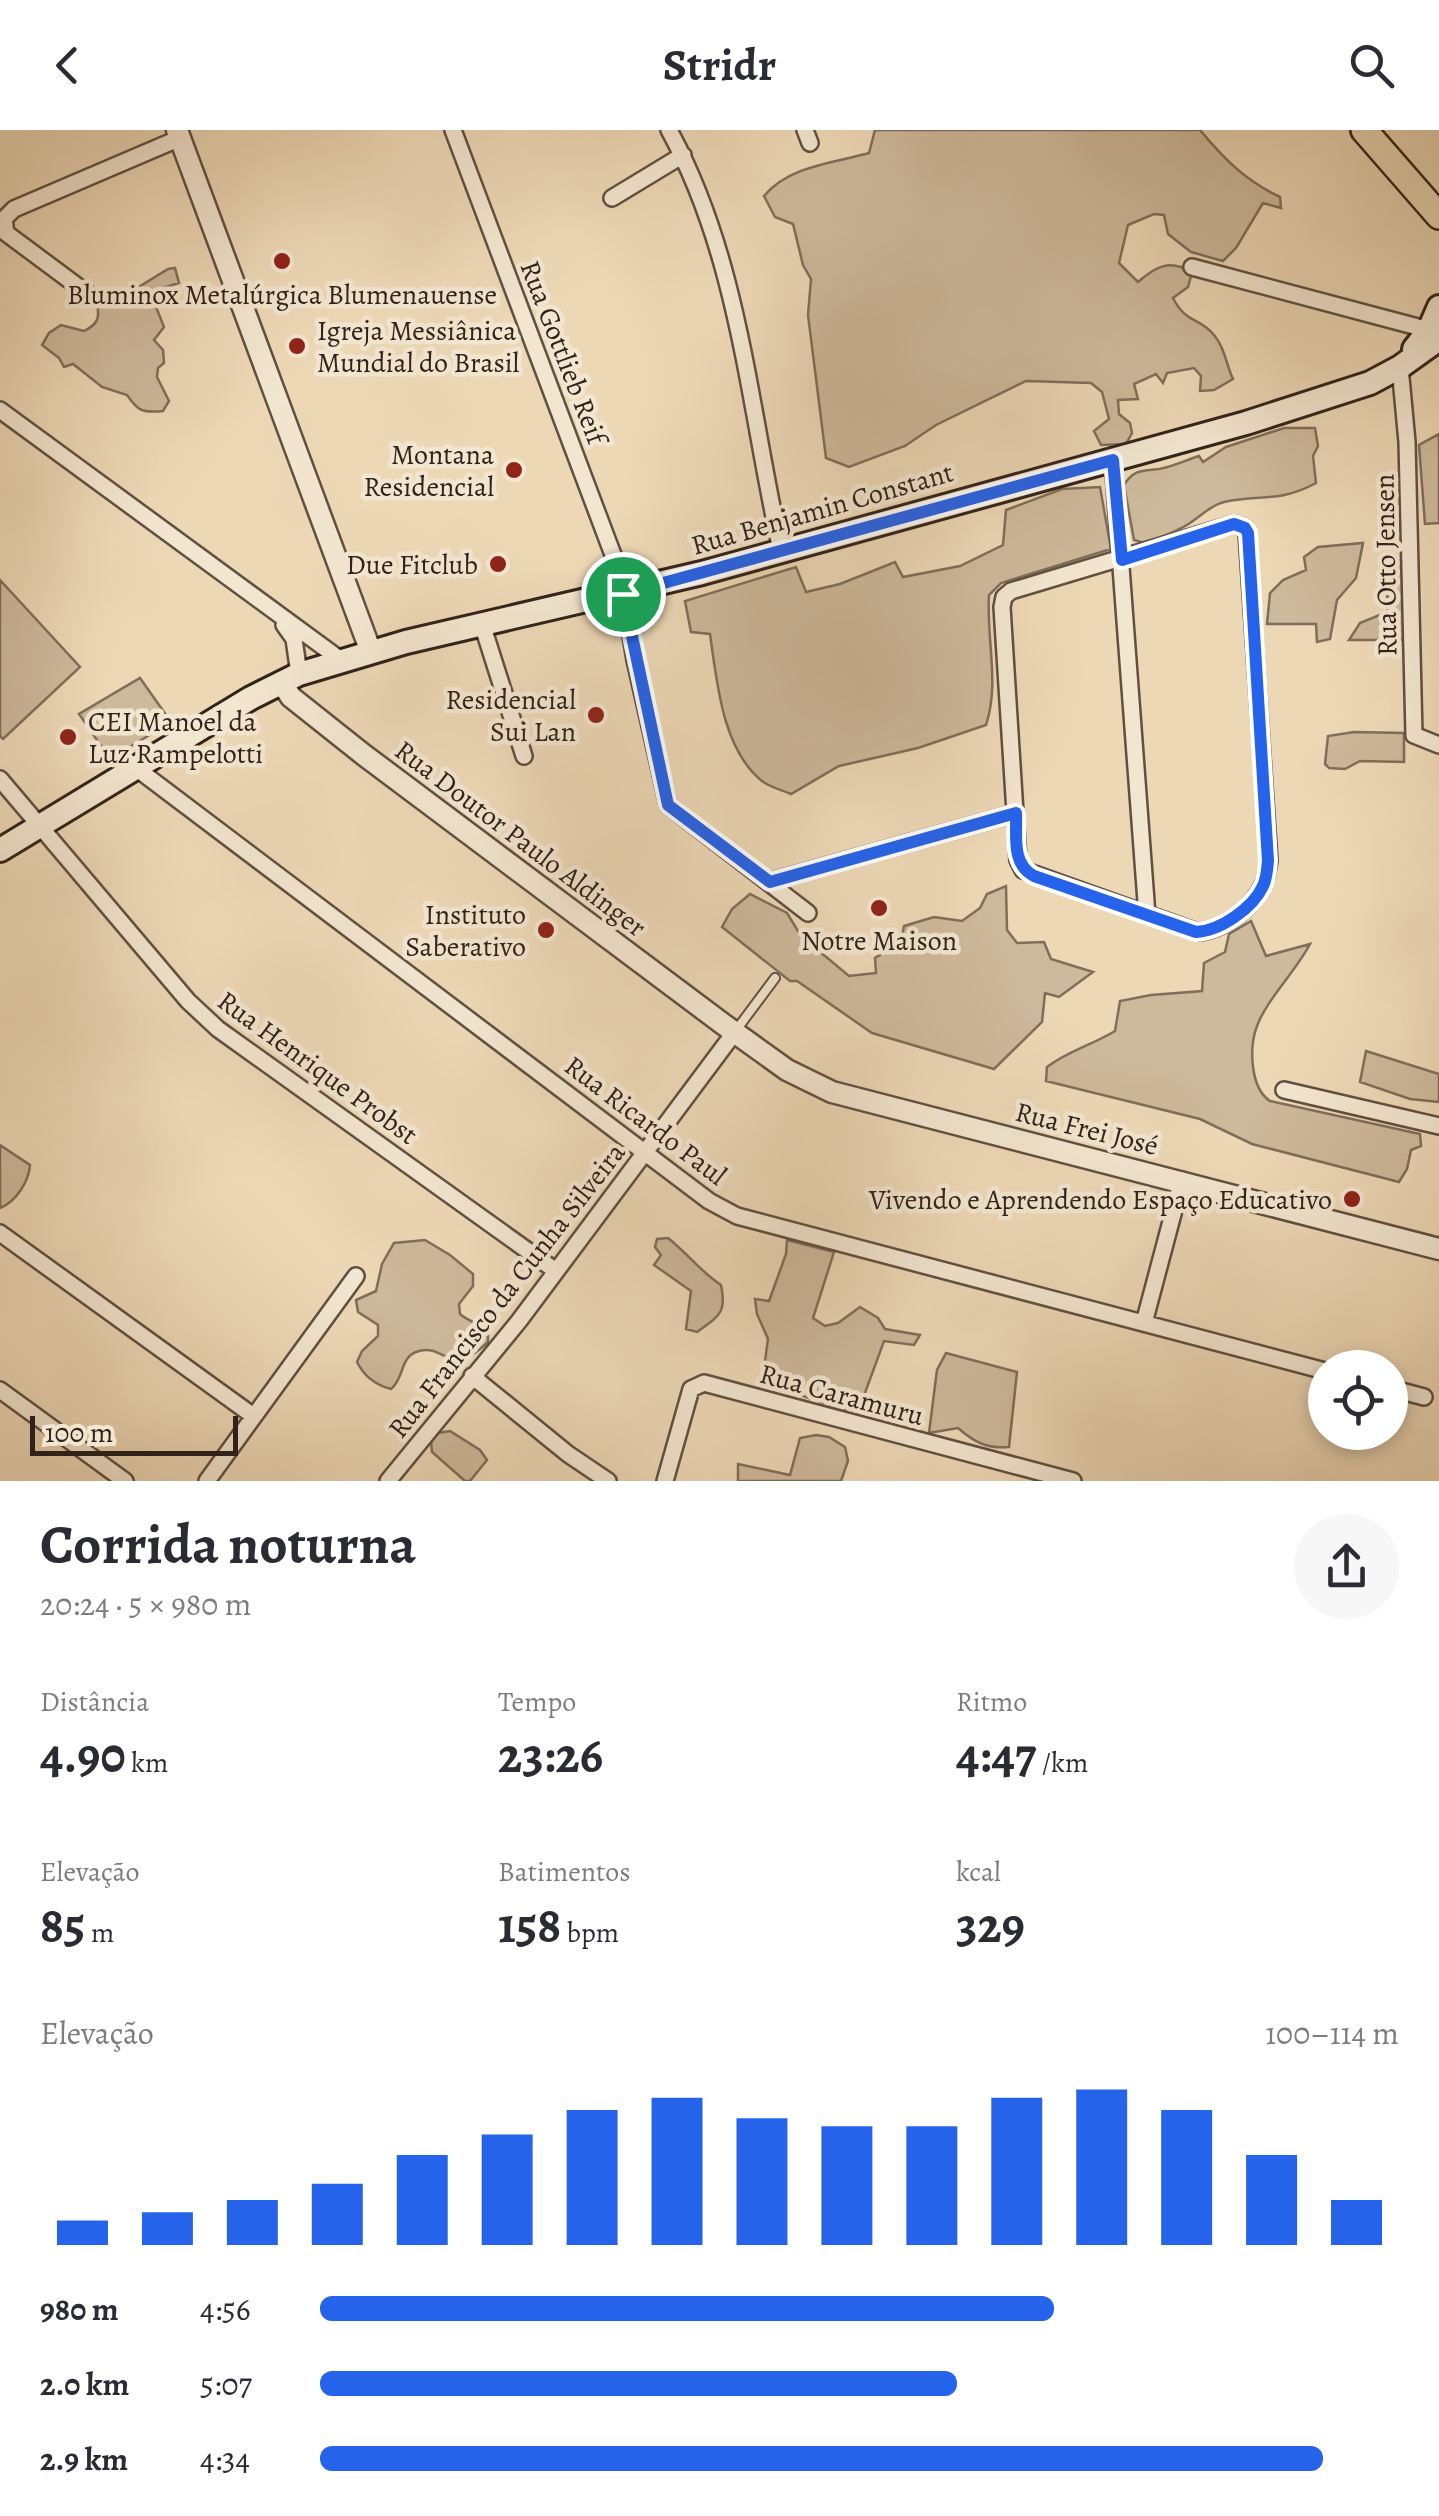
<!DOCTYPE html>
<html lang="pt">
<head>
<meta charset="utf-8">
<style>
  :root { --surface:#fff; --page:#f7f7f7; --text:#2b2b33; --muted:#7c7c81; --accent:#2563eb }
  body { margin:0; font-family:Alegreya,serif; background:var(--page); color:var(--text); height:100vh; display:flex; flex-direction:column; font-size:38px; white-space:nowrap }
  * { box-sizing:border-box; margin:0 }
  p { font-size:32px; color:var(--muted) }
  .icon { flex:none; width:55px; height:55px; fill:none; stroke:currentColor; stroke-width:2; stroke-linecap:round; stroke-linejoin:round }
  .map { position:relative; height:1351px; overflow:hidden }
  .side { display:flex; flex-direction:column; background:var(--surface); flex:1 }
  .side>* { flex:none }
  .tools { position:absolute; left:1308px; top:1220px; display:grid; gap:20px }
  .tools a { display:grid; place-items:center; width:100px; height:100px; border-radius:50%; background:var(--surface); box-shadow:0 5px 15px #0003; font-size:50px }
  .scale { position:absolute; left:30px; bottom:25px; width:208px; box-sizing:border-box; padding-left:10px; border:5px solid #31221a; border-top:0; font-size:28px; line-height:35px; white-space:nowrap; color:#31221a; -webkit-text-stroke:8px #f3e6d0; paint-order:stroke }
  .pin { position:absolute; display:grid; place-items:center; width:85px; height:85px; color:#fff; margin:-42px; border:5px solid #fff; border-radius:50%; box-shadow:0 2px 10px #0007 }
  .round { display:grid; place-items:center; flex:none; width:105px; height:105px; border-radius:52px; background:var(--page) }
  .summary { display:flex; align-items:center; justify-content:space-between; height:170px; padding:0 40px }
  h1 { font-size:55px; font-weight:700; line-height:75px }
  .metrics { display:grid; grid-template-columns:repeat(3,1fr); gap:15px; height:170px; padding:10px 40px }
  .metrics div { display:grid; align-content:center }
  .metrics b { font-size:50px; font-weight:700 }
  .metrics small { font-size:28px; font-weight:400 }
  .metrics p { font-size:28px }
  .chart { height:280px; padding:20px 40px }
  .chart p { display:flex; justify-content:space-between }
  .chart svg { width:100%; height:180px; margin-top:10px; stroke:var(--accent); stroke-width:6 }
  ul { padding:0 40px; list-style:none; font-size:32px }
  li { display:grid; grid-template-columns:160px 120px 1fr; align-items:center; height:75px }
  li i { height:25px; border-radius:12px; background:var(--accent) }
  header { display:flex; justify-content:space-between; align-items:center; height:130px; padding:0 40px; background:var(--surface); font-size:45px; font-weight:700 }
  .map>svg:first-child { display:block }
  .green { fill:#cdb99b; stroke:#7f6e5a; stroke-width:2.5 }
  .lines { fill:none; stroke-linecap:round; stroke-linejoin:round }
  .service-casing { stroke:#605041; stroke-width:12 }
  .minor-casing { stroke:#605041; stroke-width:20 }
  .tertiary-casing { stroke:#605041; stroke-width:25 }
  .secondary-casing { stroke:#31221a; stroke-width:28 }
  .primary-casing { stroke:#31221a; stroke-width:30 }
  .service { stroke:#f3e6d0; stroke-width:8 }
  .minor { stroke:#f3e6d0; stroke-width:15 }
  .tertiary { stroke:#f3e6d0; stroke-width:20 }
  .secondary { stroke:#f3e6d0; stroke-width:22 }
  .primary { stroke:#edd8b6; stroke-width:25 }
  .route-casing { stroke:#fff; stroke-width:20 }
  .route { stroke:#2563eb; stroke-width:12 }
  .poi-dot { fill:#8f2418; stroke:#f3e6d0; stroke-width:4 }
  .labels { text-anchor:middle; stroke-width:9; stroke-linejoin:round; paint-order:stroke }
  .poi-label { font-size:28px; fill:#31221a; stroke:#f3e6d0; text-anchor:end }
  .street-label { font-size:28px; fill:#31221a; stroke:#f3e6d0 }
</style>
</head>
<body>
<header><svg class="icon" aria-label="back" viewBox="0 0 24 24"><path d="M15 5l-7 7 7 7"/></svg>Stridr<svg class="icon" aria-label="search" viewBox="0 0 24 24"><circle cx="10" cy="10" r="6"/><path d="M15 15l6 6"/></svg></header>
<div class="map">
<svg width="1439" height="1351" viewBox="0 0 1439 1351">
  <rect width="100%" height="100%" fill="#edd8b6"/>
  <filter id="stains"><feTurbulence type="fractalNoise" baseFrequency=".002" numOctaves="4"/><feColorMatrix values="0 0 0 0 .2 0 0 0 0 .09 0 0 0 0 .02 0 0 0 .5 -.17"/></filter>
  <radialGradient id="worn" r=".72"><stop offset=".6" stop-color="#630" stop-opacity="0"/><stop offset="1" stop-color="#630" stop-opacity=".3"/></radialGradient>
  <path class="green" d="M875,0H1200C1224,29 1246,51 1280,67L1281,78L1263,73L1236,118L1223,131L1191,122L1168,104L1164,85L1154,84L1128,95L1119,133L1138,152C1156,136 1170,129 1192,142L1188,157L1173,168C1186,194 1200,187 1214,205C1225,218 1226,234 1233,249L1214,260L1200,261L1201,246L1194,238L1167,243L1163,253L1156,244L1134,254L1138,269L1118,270L1119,284L1130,293L1132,303L1126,314L1101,315L1094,301L1109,289L1102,262L1091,253L1026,251L936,295L905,316L849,337L826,328L808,185L811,149L803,135L793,94L775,87L764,66C789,36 833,33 869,23Z
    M175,138L179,153L150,162L164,197L154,210L163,220L164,233L158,238L157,247L169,271L163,281C142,283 138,281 127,265L102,257L73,234L64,237L59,228L42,215L49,203L61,195L84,201C98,194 100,188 97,174L124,166L168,139Z
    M1284,298H1315L1318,316L1313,326L1316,353C1279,373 1262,364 1224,372C1211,375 1201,386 1190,393C1177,402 1161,406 1147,414L1134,410L1124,355C1134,339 1143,341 1159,339C1172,337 1186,330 1199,326L1203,332L1226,317Z
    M1439,304V393L1425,394L1419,315Z
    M1100,357L1111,419L1001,453L989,465C986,508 1000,553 986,595L918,618L839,636L791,664C782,660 769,657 762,651C722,619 717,552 710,504L691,502L685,471L796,437L806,462L840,454L895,432L903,447L960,436L1003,415L1006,380L1062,359Z
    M1363,413L1356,448L1337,470L1330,509L1317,512L1316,494H1267L1270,463L1283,450L1306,440L1304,427L1318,417Z
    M1402,430L1405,510H1349L1360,493L1387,482L1388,432Z
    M0,450L80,537L3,609L0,606Z
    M140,548L171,592L110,629L79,584Z
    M1354,602L1404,603V632L1360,631L1345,639L1329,638L1325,634L1328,606Z
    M1006,756L1007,800L1017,813L1044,812L1051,829L1093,842L1059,867L1045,863L1042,892L994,939L872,903L797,851H790L722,797L732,779L750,764L787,783L801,806L849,846L876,843L875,828L901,812L904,796L934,787L962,791L980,778L987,764Z
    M1251,791L1266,826L1310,814C1296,841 1267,869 1257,896C1249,917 1250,958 1270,971L1420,1004L1421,1016L1411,1020L1407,1039L1399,1052L1252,1014L1200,989L1046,951L1047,937C1068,921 1092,915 1115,901L1120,871L1151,865L1202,861L1204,833L1225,822L1229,804Z
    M1366,921L1439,944V972L1410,969L1360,952Z
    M0,1015L30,1035C29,1051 16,1072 0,1078Z
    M668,1108C687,1123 701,1142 721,1155C727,1183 719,1186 697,1202L686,1199L691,1161L654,1135L661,1125L655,1117L657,1109Z
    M425,1110L450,1125L473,1144V1156L459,1174L460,1184C469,1192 479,1193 488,1201V1212C447,1251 446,1211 416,1222C400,1228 404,1249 391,1259C375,1255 364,1246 357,1232L362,1221L378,1206V1195L358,1182L356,1170L376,1161L382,1134L394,1113Z
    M787,1110L834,1122L813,1188L825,1196L838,1193L860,1177L878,1188L885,1199L920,1205L914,1215L884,1211L858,1282C823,1274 793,1265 763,1246L768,1209L757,1184L755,1169L769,1171L786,1124Z
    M946,1223L1017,1242L1009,1317C987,1319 974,1312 958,1298L929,1303L937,1240Z
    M450,1301L480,1320L487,1330L470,1351H465L432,1322L431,1311L438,1303Z
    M816,1305L829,1307L845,1317L848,1331L841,1351H738V1334L790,1345L800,1308Z"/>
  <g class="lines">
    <g class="service-casing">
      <path id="service" d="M737,899L775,848"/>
    </g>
    <g class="minor-casing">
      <path id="minor" d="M453,0L621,446L635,530L668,675L808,783
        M669,0C740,130 749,278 781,420
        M805,0L810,13
        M612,68L683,25
        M1192,137L1429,200
        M92,167L6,103L4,89L14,79L180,8
        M1400,237L1407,312L1414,605L1439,615
        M0,280L341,530
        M1113,330L1147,785
        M1234,394L1245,398L1247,403L1269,731C1267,739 1267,748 1263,755C1253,778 1221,801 1197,802L1023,740L1018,730L1002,477L1004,467L1011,461Z
        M482,494L524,626
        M284,495L294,509L299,544
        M136,638L709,1071L737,1086L1325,1241
        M0,649L188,871L218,899L556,1141
        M769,752L1016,683
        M1284,960L1439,996
        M0,1103L252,1285
        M1144,1193L1182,1050
        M472,1246L568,1324L608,1351
        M1390,1258L1424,1267
        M0,1260L125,1351
        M207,1351L356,1146
        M388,1351L519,1191L734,903
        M665,1351L691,1259L704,1253L1073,1351"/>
    </g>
    <g class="tertiary-casing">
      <path id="tertiary" d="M177,0L371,522
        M281,552L291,567L364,625L723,894L787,940L832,962L1439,1119"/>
    </g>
    <g class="secondary-casing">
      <path id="secondary" d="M1414,219L1429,200L1439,177
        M0,720L251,568L299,544L406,512L702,443L1246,293L1370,253L1400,237L1439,209"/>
    </g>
    <g class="primary-casing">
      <path id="primary" d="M1364,0L1439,86"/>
    </g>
    <use href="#service" class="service"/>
    <use href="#minor" class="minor"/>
    <use href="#tertiary" class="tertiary"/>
    <use href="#secondary" class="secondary"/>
    <use href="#primary" class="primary"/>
  </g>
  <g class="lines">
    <g class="route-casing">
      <path id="route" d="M1113,330L1122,430L1234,394L1245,398L1248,403L1268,731C1267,739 1267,748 1263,756C1253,778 1220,801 1196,802L1034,746C1011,734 1017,706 1016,683L770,752L668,675L623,464Z"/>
    </g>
    <use href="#route" class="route"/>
  </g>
  <g class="poi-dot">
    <circle cx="282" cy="131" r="10"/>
    <circle cx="297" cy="216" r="10"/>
    <circle cx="514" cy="340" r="10"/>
    <circle cx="498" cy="434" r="10"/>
    <circle cx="596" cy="585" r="10"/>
    <circle cx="68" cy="607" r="10"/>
    <circle cx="879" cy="778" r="10"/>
    <circle cx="546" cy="800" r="10"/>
    <circle cx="1352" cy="1069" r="10"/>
  </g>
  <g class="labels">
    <g class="poi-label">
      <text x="282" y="174" text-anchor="middle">Bluminox Metalúrgica Blumenauense</text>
      <text x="317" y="210" text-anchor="start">Igreja Messiânica<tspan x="317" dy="32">Mundial do Brasil</tspan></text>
      <text x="494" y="334">Montana<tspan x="494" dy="32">Residencial</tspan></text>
      <text x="478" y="444">Due Fitclub</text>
      <text x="576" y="579">Residencial<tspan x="576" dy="32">Sui Lan</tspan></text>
      <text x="88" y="601" text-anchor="start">CEI Manoel da<tspan x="88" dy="32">Luz Rampelotti</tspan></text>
      <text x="526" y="794">Instituto<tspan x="526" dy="32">Saberativo</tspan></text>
      <text x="879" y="820" text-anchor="middle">Notre Maison</text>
      <text x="1332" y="1079">Vivendo e Aprendendo Espaço Educativo</text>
    </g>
    <g class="street-label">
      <text transform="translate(564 222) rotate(69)" y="10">Rua Gottlieb Reif</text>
      <text transform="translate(822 378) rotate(-16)" y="10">Rua Benjamin Constant</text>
      <text transform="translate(1385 435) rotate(-91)" y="10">Rua Otto Jensen</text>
      <text transform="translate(521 708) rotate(37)" y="10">Rua Doutor Paulo Aldinger</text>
      <text transform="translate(318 937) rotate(36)" y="10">Rua Henrique Probst</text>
      <text transform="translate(646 990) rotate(37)" y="10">Rua Ricardo Paul</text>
      <text transform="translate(1087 998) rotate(14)" y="10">Rua Frei José</text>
      <text transform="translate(506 1160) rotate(-52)" y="10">Rua Francisco da Cunha Silveira</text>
      <text transform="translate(842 1264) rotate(15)" y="10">Rua Caramuru</text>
    </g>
  </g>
  <rect width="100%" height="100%" filter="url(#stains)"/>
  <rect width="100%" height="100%" fill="url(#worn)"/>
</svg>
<div class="tools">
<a><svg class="icon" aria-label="locate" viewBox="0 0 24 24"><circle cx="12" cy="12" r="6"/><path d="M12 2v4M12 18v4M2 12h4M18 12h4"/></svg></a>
</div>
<div class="scale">100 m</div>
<div class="pin" style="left:623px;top:464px;background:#1e9e55"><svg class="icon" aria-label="arrive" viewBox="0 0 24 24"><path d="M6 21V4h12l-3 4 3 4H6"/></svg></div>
</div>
<section class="side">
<div class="summary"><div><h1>Corrida noturna</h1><p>20:24 · 5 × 980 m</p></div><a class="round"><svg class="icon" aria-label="share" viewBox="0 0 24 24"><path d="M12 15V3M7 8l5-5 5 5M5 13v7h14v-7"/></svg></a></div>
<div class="metrics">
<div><p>Distância</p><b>4.90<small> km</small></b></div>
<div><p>Tempo</p><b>23:26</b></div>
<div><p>Ritmo</p><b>4:47<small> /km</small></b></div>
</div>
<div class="metrics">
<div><p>Elevação</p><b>85<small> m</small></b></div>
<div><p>Batimentos</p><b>158<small> bpm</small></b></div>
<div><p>kcal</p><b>329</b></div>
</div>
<div class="chart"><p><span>Elevação</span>100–114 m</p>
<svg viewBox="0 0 160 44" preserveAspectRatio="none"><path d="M5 44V38M15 44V36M25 44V33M35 44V29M45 44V22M55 44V17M65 44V11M75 44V8M85 44V13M95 44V15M105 44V15M115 44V8M125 44V6M135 44V11M145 44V22M155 44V33"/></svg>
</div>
<ul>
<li><b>980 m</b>4:56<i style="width:68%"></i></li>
<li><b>2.0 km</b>5:07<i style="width:59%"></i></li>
<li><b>2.9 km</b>4:34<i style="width:93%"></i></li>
</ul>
</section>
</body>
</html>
